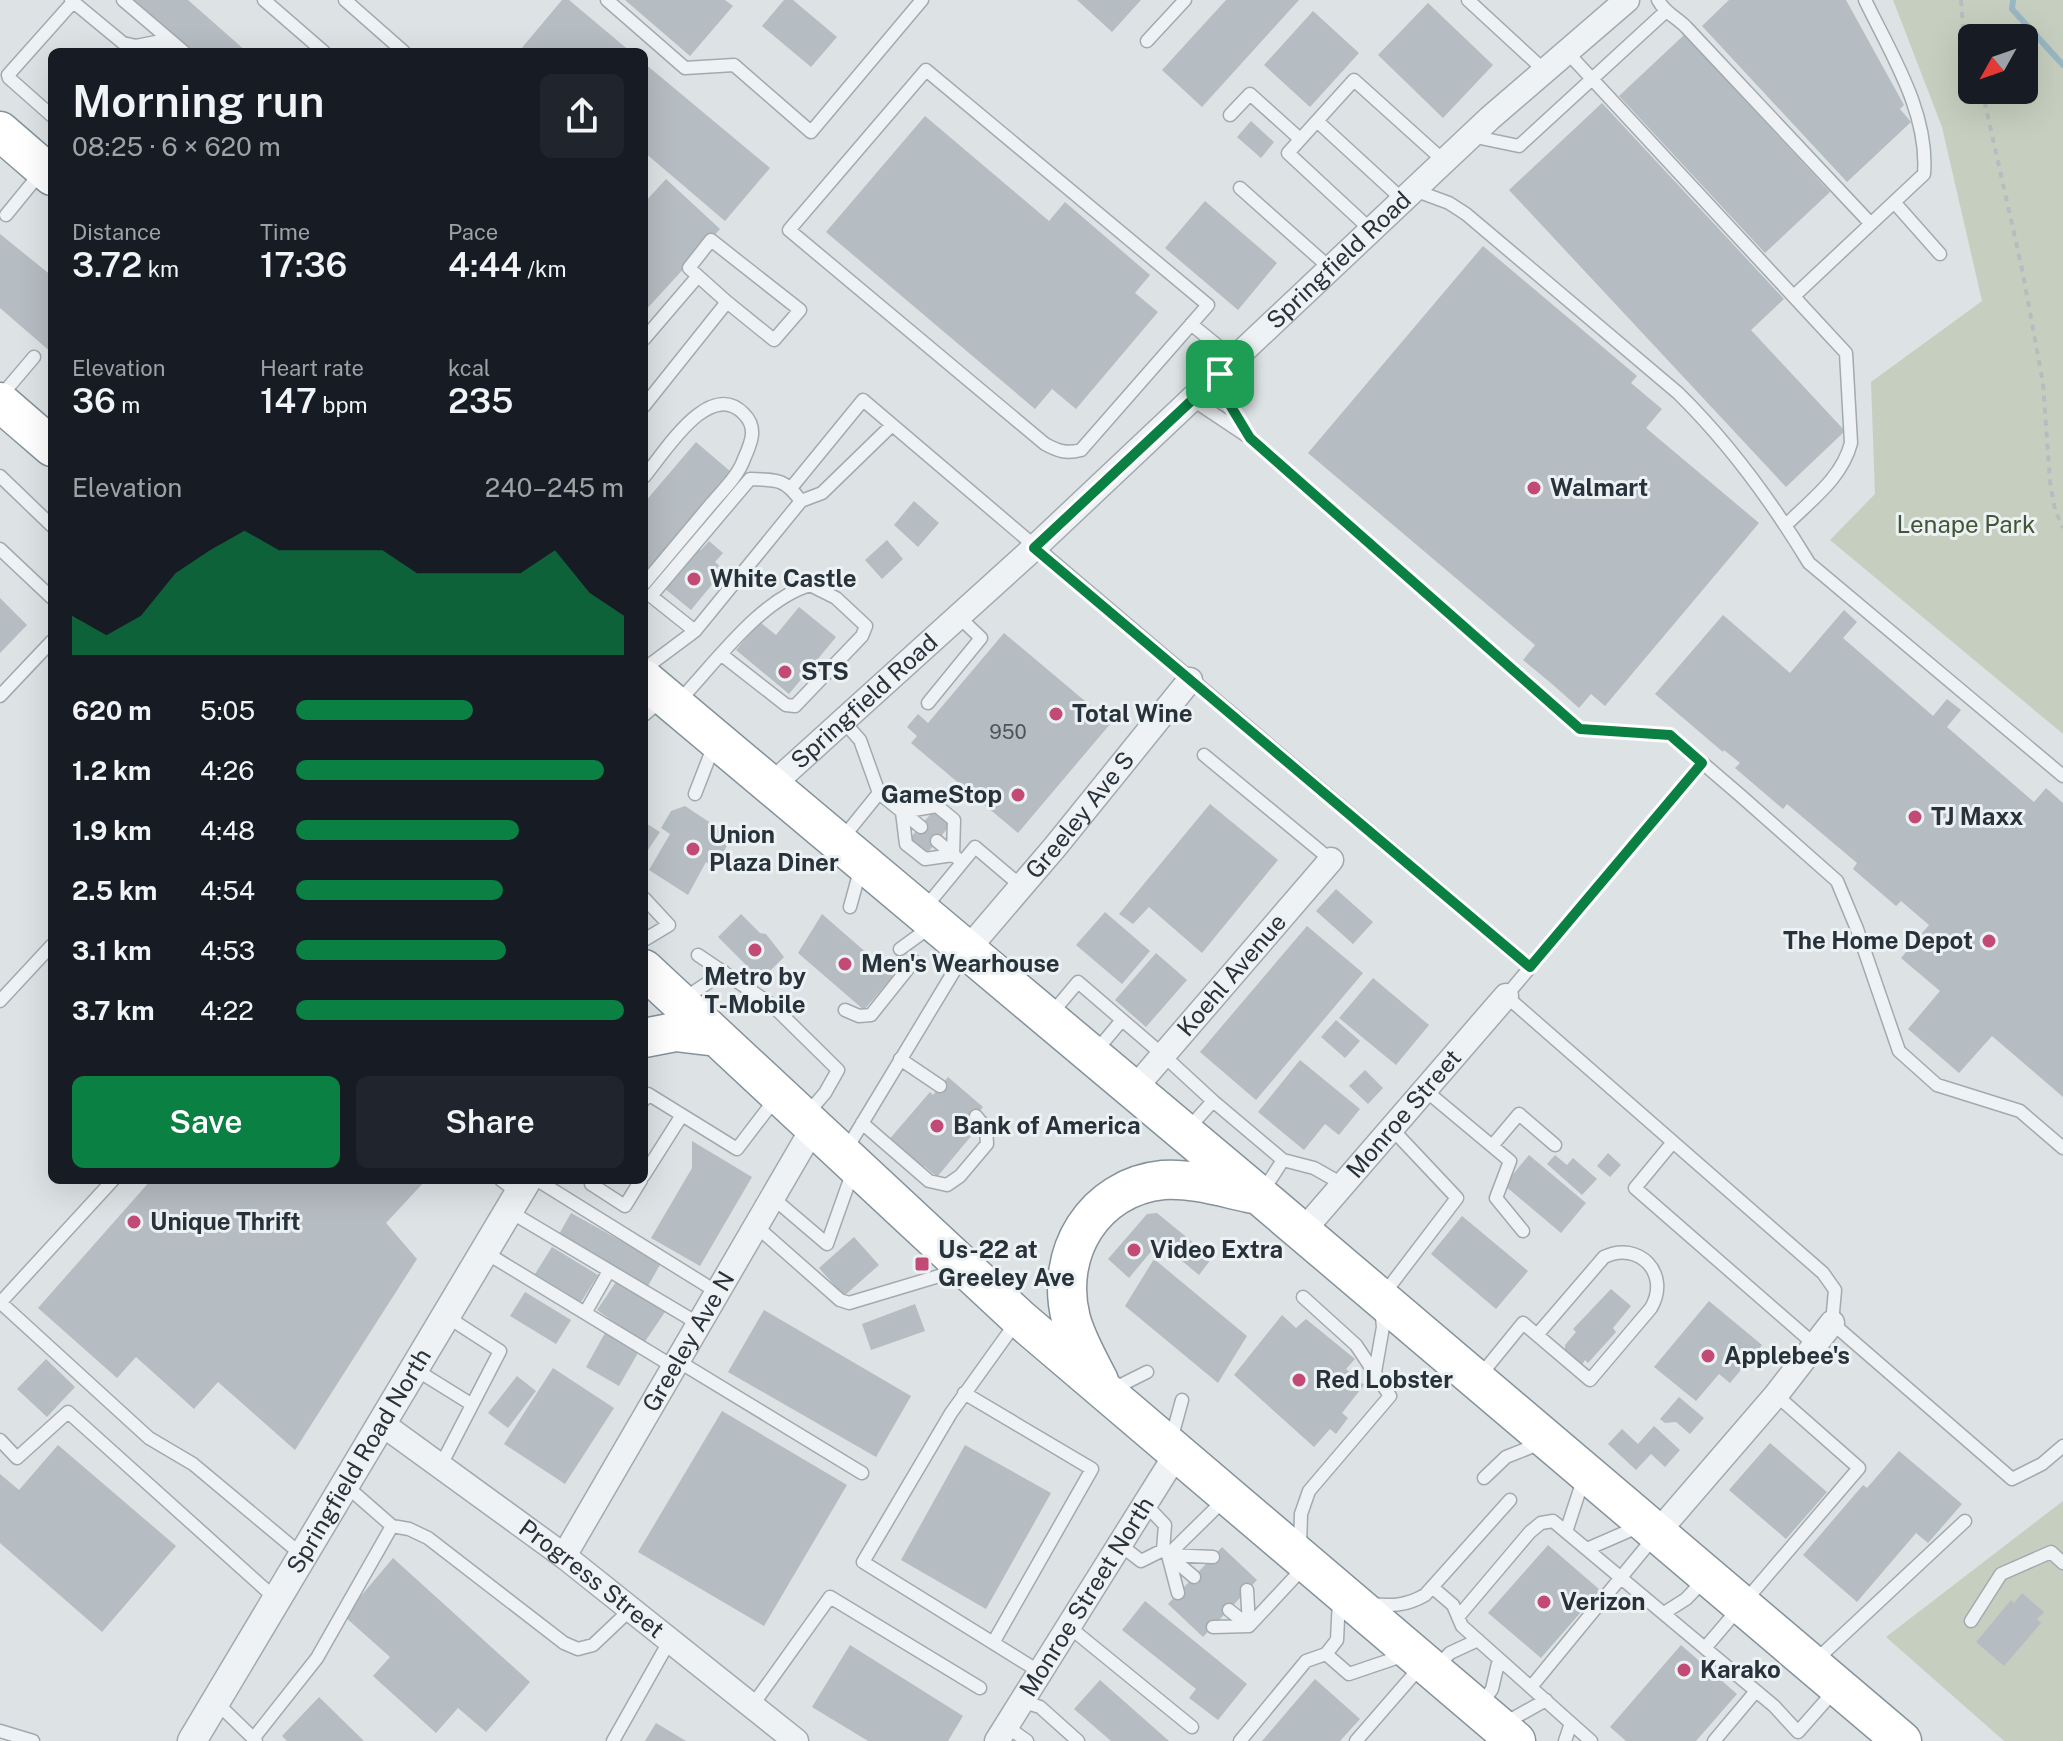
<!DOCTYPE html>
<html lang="en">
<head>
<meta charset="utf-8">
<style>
  :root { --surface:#171b24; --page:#20242c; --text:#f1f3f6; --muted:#9ea1a6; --accent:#0b8043 }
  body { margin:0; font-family:"Public Sans",sans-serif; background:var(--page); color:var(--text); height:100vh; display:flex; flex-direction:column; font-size:30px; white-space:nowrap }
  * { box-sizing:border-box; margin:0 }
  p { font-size:26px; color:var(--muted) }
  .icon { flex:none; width:44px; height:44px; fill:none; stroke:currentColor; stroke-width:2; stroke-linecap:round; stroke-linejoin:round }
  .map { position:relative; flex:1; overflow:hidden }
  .side { position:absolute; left:48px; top:48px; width:600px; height:1136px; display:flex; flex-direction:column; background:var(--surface); border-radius:12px; box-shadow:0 8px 32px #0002 }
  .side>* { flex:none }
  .needle { width:52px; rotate:230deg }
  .buttons { position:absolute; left:1958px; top:24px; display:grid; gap:16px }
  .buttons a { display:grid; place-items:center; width:80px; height:80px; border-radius:12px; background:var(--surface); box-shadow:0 8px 32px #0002; font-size:40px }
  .pin { position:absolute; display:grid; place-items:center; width:68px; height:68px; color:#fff; margin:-34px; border-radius:16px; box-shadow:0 4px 12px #0006 }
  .round { display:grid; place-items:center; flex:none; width:84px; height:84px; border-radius:12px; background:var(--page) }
  .head { display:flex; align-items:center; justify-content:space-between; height:136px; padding:0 24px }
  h1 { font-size:44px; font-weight:600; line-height:60px }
  .metrics { display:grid; grid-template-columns:repeat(3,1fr); gap:12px; height:136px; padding:8px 24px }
  .metrics div { display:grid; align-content:center }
  .metrics b { font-size:34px; font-weight:600 }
  .metrics small { font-size:22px; font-weight:400 }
  .metrics p { font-size:22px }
  .chart { height:224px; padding:16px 24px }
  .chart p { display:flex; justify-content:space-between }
  .chart svg { width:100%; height:144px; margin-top:8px; fill:var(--accent); opacity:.7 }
  .cta { display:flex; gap:16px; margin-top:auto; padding:16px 24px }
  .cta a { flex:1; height:92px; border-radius:12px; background:var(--accent); color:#fff; font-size:32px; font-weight:600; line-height:92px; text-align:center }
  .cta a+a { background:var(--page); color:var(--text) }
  ul { padding:0 24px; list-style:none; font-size:26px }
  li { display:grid; grid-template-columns:128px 96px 1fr; align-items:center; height:60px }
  li i { height:20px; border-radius:10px; background:var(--accent) }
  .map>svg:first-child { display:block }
  .green { fill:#c6cfbf; fill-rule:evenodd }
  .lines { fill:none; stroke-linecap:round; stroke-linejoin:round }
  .stream { stroke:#9ab6c3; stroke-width:6 }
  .building { fill:#b5bcc2 }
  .service-casing { stroke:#a3aaaf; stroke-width:15 }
  .minor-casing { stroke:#a3aaaf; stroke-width:27 }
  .tertiary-casing { stroke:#a3aaaf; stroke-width:31 }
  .trunk-casing { stroke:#85929b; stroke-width:41 }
  .path { stroke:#b7bcc0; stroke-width:4; stroke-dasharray:6 6; stroke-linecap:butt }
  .service { stroke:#eff2f4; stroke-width:12 }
  .minor { stroke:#eff2f4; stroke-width:24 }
  .tertiary { stroke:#eff2f4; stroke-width:28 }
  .trunk { stroke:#fff; stroke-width:38 }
  .route-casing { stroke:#fff; stroke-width:16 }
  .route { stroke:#0b8043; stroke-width:10 }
  .poi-dot { fill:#c24a74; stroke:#ecf1f3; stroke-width:3 }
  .labels { text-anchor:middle; stroke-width:6; stroke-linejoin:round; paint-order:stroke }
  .number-label { font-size:20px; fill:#4b545d }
  .street-label { font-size:24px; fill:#28323b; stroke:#ecf1f3 }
  .poi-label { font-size:24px; font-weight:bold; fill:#28323b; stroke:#ecf1f3; text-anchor:start }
  .park-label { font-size:24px; fill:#425536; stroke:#ecf1f3 }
</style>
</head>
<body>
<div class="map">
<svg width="2063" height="1741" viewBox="0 0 2063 1741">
  <rect width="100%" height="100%" fill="#dde2e5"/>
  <path class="green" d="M1893,0H2063V734L1830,540L1875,494L1871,382L1982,301L1942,127ZM1972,38H2024V90H1972Z
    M2063,1501V1741H2004L1886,1637Z"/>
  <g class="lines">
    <path class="stream" d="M2013,0L2012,9L2063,65"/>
  </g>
  <path class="building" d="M133,0H188L247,52H192Z
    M562,0H569L631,52H525L521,49Z
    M625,0H725L733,6L690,56Z
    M784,0H793L837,37L811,67L762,26Z
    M1077,0H1141L1112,32Z
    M1226,0H1299L1202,107L1162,70Z
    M1729,0H1846L1904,105L1900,109L1911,122L1847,182L1702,26Z
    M1428,3L1493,65L1443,118L1378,55Z
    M1313,11L1359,53L1310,107L1264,65Z
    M1684,35L1830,192L1765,253L1619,96Z
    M644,63L770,168L725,221L644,152Z
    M1602,103L1784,299L1751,330L1845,431L1786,487L1509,190Z
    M925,116L1049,221L1065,202L1150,275L1135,293L1158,312L1076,409L1052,389L1035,409L826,232Z
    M1251,121L1274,142L1261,158L1237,137Z
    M666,179L720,229L644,312V203Z
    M1205,201L1277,263L1238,310L1165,248Z
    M0,234L52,276V353L0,308Z
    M1483,246L1637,376L1631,383L1662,409L1646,428L1759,523L1605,706L1591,694L1579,708L1552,684L1523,660L1535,645L1308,453Z
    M696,442L731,472L644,574V503Z
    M914,501L939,523L918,547L894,525Z
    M887,540L903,559L882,579L865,560Z
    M709,541L723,553L715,562L724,570L691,610L664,588L698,547L701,550Z
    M0,598L27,625L0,653Z
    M799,607L836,637L789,694L736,650L760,622L776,635Z
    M1844,610L1857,622L1843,638L1933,716L1947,699L1961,710L1947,727L2034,802L2046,788L2063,803V1097L1992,1036L1959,1073L1908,1029L1940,991L1901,958L1929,925L1901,901L1896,906L1853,869L1857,863L1787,804L1783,809L1735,768L1740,763L1724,750L1723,752L1655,694L1723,615L1790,673Z
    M1004,633L1111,723L1018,833L911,743L917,736L907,727L918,714L928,723Z
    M1210,804L1278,860L1202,953L1149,907L1133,924L1119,914Z
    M685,806L732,837L714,868L706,862L688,895L649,870L670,834L661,828L671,811Z
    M934,810L951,824L924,857L906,843Z
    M644,822L660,832L644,856Z
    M1336,889L1373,922L1353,944L1316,911Z
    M1105,912L1150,951L1122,984L1076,945Z
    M741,914L760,933L766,934L784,957L761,980L718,937Z
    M822,914L893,976L864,1010L798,953Z
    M1307,926L1363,973L1256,1100L1200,1052Z
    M1156,953L1187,980L1146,1027L1115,1000Z
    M1373,978L1429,1025L1396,1065L1339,1018Z
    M1336,1020L1360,1041L1345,1058L1321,1037Z
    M1300,1060L1360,1109L1339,1135L1325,1124L1304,1150L1258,1112Z
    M1365,1070L1383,1088L1368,1104L1349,1086Z
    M948,1077L983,1107L969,1123L977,1129L937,1177L924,1166L921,1170L887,1142L930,1092L933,1095Z
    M692,1141L752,1177L700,1266L651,1238L692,1168Z
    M1608,1153L1621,1165L1610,1177L1597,1166Z
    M1529,1155L1586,1203L1561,1233L1504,1185Z
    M1555,1155L1567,1165L1573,1158L1597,1179L1582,1195L1547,1164Z
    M151,1180H426L386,1223L417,1259L295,1450L218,1382L194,1409L136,1357L117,1378L38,1308Z
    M571,1213L661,1263L648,1286L558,1236Z
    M1157,1213L1212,1258L1199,1275L1159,1242L1129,1278L1108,1259L1147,1214Z
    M1462,1216L1528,1271L1496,1309L1431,1254Z
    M854,1237L879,1265L844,1296L819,1268Z
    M552,1247L598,1275L581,1302L535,1274Z
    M1154,1259L1247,1336L1218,1383L1125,1306Z
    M618,1279L665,1312L644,1343L597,1310Z
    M1611,1289L1631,1306L1613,1328L1616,1332L1588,1363L1585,1360L1582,1365L1565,1350V1345L1576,1332L1573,1329Z
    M525,1292L571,1320L556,1344L510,1316Z
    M1709,1301L1762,1345L1730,1383L1719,1374L1696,1401L1654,1367Z
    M915,1304L925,1331L871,1350L862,1324Z
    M764,1310L911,1396L876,1457L728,1372Z
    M1282,1315L1296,1328L1306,1319L1355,1359L1346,1369L1364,1385L1342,1413L1348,1418L1336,1434L1330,1429L1314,1447L1234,1375Z
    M605,1333L638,1353L619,1386L586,1367Z
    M46,1359L75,1387L47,1417L17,1389Z
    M553,1368L614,1408L565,1484L504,1444Z
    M517,1376L536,1391L508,1428L488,1413Z
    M1679,1397L1704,1418L1690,1434L1676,1422L1665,1423L1660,1419Z
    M722,1411L847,1485L764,1626L638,1552Z
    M1654,1426L1680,1450L1665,1467L1651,1454L1636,1470L1608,1444L1622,1429L1638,1444Z
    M1770,1443L1827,1492L1786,1539L1729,1490Z
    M58,1445L176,1546L102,1632L0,1543V1474L19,1490Z
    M965,1445L1051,1493L986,1609L901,1560Z
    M1899,1451L1962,1504L1928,1543L1916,1533L1857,1602L1803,1555L1863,1485L1867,1488Z
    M1548,1545L1600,1590L1541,1658L1488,1613Z
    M1222,1547L1257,1580L1203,1637L1168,1604Z
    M393,1558L530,1682L486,1732L458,1708L436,1733L373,1676L390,1657L344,1616Z
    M2022,1593L2044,1612L2037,1619L2041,1623L2004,1666L1976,1642L2011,1600L2014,1603Z
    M1145,1601L1247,1684L1218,1720L1189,1698L1196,1689L1122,1630Z
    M850,1645L963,1716L948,1741H868L812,1707Z
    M1681,1645L1737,1694L1696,1741H1626L1610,1727Z
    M1315,1679L1360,1719L1340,1741H1262Z
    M1100,1680L1169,1741H1111L1074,1709Z
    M319,1697L364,1741H287L282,1736Z
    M656,1723L686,1741H645Z"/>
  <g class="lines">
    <g class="service-casing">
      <path id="service" d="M71,0L123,43L136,46L156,42L168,52
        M123,0L184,52
        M264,0L324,52
        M345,0L404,52
        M607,0L685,68L734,65L811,132L922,0
        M1468,0L1545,71
        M1658,0C1665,13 1676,17 1686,27L1871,224
        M1147,41L1185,0
        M1567,52L1846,353L1851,443C1842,478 1811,500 1786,525
        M926,70L1208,305L1081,450C1066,454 1058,451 1045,444L789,230Z
        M1230,115L1250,94L1300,139
        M52,116L9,78L8,75L73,2
        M1317,121L1403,200
        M1471,136L1519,146L1665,12
        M1240,188L1330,268
        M1414,190L1449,203L1466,214L1678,393C1729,443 1772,502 1809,563L2063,776
        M1894,202L1940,254
        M6,215L42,171
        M1371,230L1288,153L1354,80L1444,161
        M1794,296L1924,174C1929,113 1891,54 1865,0
        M1191,324L1235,360
        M644,339L698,276
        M1220,374L1227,400L1243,429
        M0,397L34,357
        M1193,400L1250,438L1580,729L1670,735L1741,796L1837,881L1857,929L1899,1051L1937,1085L2020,1111L2063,1148
        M644,406L727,302L689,268L711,240L800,310L774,340L727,302
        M0,476L52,526
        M644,477C665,452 709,378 744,414C758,428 751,443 744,459C738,476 723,490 712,503C689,530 667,557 644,584
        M791,488L863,400L1530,967
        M801,501L822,493L891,426
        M0,549L52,598
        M644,669L695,631L801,501C784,478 777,480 750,479L651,596L695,631
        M0,696L52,641
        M677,703C713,666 759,600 810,585L836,598L866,626L862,636L795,706L786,705L722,655
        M928,703L981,638L958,616
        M644,715L663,699
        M843,721L860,740L879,793L921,827
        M1204,755L1331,860
        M1702,763L1506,996L1823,1273L1835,1290L1832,1323L2012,1479L2042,1464L2063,1446
        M695,794L714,745
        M937,806L954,820L953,855L925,859L906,844L902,812Z
        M841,840L879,793
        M937,841L957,858
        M644,898L669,925L644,940
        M850,907L861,867
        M924,909L975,847L1021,886
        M900,949L933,925
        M698,955L772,1005L838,1070L825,1093L806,1115
        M682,1000L724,972
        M0,1001L52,945
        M845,1010L859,1016L871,1015L914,961
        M1052,1013L1078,982L1163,1055L1213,1101
        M1096,1051L1122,1020
        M900,1059L940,1086
        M1425,1090L1510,1161L1496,1198L1523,1231
        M644,1100L648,1094L682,1115L644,1175
        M682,1115L737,1149L776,1098
        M862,1123L929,1181L947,1185L960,1176L987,1144L986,1128L976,1116
        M1187,1130L1213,1101L1283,1160L1261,1194
        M1673,1142L1635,1188L1814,1344
        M1492,1146L1519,1114L1555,1145
        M846,1150L965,953
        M1283,1160L1314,1168L1344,1185
        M501,1180L519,1193
        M537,1180L717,1292
        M594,1180L591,1184L625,1206L641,1180
        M773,1198L827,1244L853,1171
        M509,1211L699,1324
        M756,1226L840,1300L849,1303L959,1270
        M483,1251L674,1367
        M0,1303L113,1180
        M1,1303L149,1438L193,1464L302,1555
        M585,1313L609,1271
        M1017,1321L951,1413L863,1562L1040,1672
        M678,1361L862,1473
        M413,1368L471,1404
        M1375,1372L1383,1327L1380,1299L1457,1198L1392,1129
        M1479,1377L1523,1323L1590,1380L1651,1308C1671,1274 1639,1240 1604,1257L1537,1335
        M1111,1390L1147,1372
        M964,1393L1092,1469L993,1643
        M0,1440L17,1458L68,1412L276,1599
        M1171,1440L1182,1400
        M441,1465L500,1351L446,1316
        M1484,1478L1506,1457L1541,1443
        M344,1484L392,1526L409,1529L428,1538L564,1643L578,1649L593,1645L631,1609
        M1144,1503L1165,1525L1163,1550
        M1566,1532L1584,1477
        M1119,1544L1141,1561L1163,1550L1168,1555L1213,1557
        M1300,1547L1301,1514L1309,1491L1390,1396L1356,1345L1303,1297
        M1587,1549L1640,1526
        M1168,1555L1225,1499
        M1432,1587L1453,1605L1462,1626L1591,1741
        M1178,1593L1168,1555L1194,1577
        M1371,1604C1392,1606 1406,1606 1425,1595L1510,1500
        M1229,1610L1249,1626L1247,1590
        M1664,1613L1686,1599L1706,1578
        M1458,1617L1530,1532L1541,1523L1553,1521L1774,1706L1798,1732L1835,1690
        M1971,1621L2001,1574L2051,1552L2063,1563
        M1068,1626L1192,1727
        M1213,1627L1249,1626L1304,1567
        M1705,1648L1859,1468L1776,1395
        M1326,1654L1349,1674L1405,1655
        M1814,1662L1965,1521
        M1435,1669L1450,1653L1478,1640
        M1531,1687L1655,1536
        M1021,1701L1040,1707L1078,1741
        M216,1702L256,1741
        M1482,1704L1492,1689L1499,1659
        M752,1706L830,1597L980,1688
        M1505,1723L1546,1700
        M1006,1726L1027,1741
        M0,1731L33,1741
        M253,1739L317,1658L392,1526
        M613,1741L670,1640
        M1240,1741L1306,1661L1326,1654L1337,1640L1339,1599
        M1356,1741L1422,1665
        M1565,1741L1571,1723
        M1714,1741L1756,1691"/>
    </g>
    <g class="minor-casing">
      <g id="minor">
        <path id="s1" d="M771,786L1034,548L1490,118L1627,0"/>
        <path id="s2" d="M967,950L1055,847L1190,680"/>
        <path id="s3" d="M1134,1089L1331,860"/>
        <path id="s4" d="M1302,1232L1506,996"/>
        <path id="s5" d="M381,1423L564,1556L796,1741"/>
        <path d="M1657,1533L1776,1395L1832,1323"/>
        <path id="s6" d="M564,1556L813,1128"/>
        <path id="s7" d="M997,1741L1177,1453"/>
      </g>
    </g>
    <g class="tertiary-casing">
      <g id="tertiary">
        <path id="s8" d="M192,1741L527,1180"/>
      </g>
    </g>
    <g class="trunk-casing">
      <path id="trunk" d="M0,131L52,176
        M0,402L52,447
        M644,679L1260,1196L1902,1741
        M644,969L1019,1318L1516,1741
        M644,1038L675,1032L717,1037
        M1099,1381C1089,1361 1077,1341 1071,1319C1054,1254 1093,1187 1163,1180C1193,1178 1224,1188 1253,1194"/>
    </g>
    <path class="path" d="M1961,0L1963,26L1972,56
      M1982,90L2022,269L2043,383L2050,482L2055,510L2063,528"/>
    <use href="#service" class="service"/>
    <use href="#minor" class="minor"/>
    <use href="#tertiary" class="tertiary"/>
    <use href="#trunk" class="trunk"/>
  </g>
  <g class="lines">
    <g class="route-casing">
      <path id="route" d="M1220,374L1227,400L1250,438L1580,729L1670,735L1702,763L1530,967L1034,548Z"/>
    </g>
    <use href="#route" class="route"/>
  </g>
  <g class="poi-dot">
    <circle cx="1534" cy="488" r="8"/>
    <circle cx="694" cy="579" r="8"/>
    <circle cx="785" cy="672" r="8"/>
    <circle cx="1056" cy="714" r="8"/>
    <circle cx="1018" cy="795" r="8"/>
    <circle cx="1915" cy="817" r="8"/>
    <circle cx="693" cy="849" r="8"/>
    <circle cx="1989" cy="941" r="8"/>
    <circle cx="755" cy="950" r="8"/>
    <circle cx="845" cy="964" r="8"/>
    <circle cx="937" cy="1126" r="8"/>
    <circle cx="134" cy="1222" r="8"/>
    <circle cx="1134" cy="1250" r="8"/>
    <rect x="914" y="1256" width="16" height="16" rx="4"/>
    <circle cx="1708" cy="1356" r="8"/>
    <circle cx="1299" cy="1380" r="8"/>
    <circle cx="1544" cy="1602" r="8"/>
    <circle cx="1684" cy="1670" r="8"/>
  </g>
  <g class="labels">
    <g class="number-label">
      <text x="1008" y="739">950</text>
    </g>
    <g class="street-label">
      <text dy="8" stroke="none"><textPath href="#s1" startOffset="774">Springfield Road</textPath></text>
      <text dy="8" stroke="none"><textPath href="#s1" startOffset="126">Springfield Road</textPath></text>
      <text dy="8" stroke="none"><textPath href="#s2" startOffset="176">Greeley Ave S</textPath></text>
      <text dy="8" stroke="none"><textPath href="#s3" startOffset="150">Koehl Avenue</textPath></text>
      <text dy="8" stroke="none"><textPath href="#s4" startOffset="156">Monroe Street</textPath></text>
      <text dy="8" stroke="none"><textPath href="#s6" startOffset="248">Greeley Ave N</textPath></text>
      <text dy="8" stroke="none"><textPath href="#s8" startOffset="326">Springfield Road North</textPath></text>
      <text dy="8" stroke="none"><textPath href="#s5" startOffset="262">Progress Street</textPath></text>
      <text dy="8" stroke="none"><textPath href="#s7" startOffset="170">Monroe Street North</textPath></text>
    </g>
    <g class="poi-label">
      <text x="1550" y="496">Walmart</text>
      <text x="710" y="587">White Castle</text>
      <text x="801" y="680">STS</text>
      <text x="1072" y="722">Total Wine</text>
      <text x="1002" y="803" text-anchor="end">GameStop</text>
      <text x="1931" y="825">TJ Maxx</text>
      <text x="709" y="843">Union<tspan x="709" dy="28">Plaza Diner</tspan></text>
      <text x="1973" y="949" text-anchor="end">The Home Depot</text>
      <text x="861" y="972">Men's Wearhouse</text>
      <text x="755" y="985" text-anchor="middle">Metro by<tspan x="755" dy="28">T-Mobile</tspan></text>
      <text x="953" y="1134">Bank of America</text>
      <text x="150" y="1230">Unique Thrift</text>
      <text x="938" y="1258">Us-22 at<tspan x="938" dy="28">Greeley Ave</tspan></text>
      <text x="1150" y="1258">Video Extra</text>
      <text x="1724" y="1364">Applebee's</text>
      <text x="1315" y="1388">Red Lobster</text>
      <text x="1560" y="1610">Verizon</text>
      <text x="1700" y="1678">Karako</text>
    </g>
    <g class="park-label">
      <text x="1966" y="533">Lenape Park</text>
    </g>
  </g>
</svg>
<div class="buttons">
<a><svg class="needle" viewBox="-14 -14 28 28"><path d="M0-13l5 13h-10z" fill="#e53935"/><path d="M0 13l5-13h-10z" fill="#9ea1a6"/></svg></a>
</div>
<div class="pin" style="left:1220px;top:374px;background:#1e9e55"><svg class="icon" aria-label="arrive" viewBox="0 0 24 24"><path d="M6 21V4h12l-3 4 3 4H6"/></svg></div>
<section class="side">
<div class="head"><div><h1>Morning run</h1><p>08:25 · 6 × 620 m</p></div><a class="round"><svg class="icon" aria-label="share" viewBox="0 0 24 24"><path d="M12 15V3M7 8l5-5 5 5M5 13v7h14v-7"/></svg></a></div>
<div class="metrics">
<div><p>Distance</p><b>3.72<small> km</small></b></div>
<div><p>Time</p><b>17:36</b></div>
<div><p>Pace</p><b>4:44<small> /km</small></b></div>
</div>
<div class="metrics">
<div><p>Elevation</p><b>36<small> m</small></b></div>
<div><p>Heart rate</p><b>147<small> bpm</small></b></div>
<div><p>kcal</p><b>235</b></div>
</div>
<div class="chart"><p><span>Elevation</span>240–245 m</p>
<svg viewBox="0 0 160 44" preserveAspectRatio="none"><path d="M0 44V32L10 38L20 32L30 19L40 12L50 6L60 12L70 12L80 12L90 12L100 19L110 19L120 19L130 19L140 12L150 25L160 32V44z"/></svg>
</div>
<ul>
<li><b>620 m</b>5:05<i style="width:54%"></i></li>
<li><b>1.2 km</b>4:26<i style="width:94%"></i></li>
<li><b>1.9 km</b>4:48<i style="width:68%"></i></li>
<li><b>2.5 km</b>4:54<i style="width:63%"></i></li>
<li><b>3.1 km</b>4:53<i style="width:64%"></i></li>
<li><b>3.7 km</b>4:22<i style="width:100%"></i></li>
</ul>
<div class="cta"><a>Save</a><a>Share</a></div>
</section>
</div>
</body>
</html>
